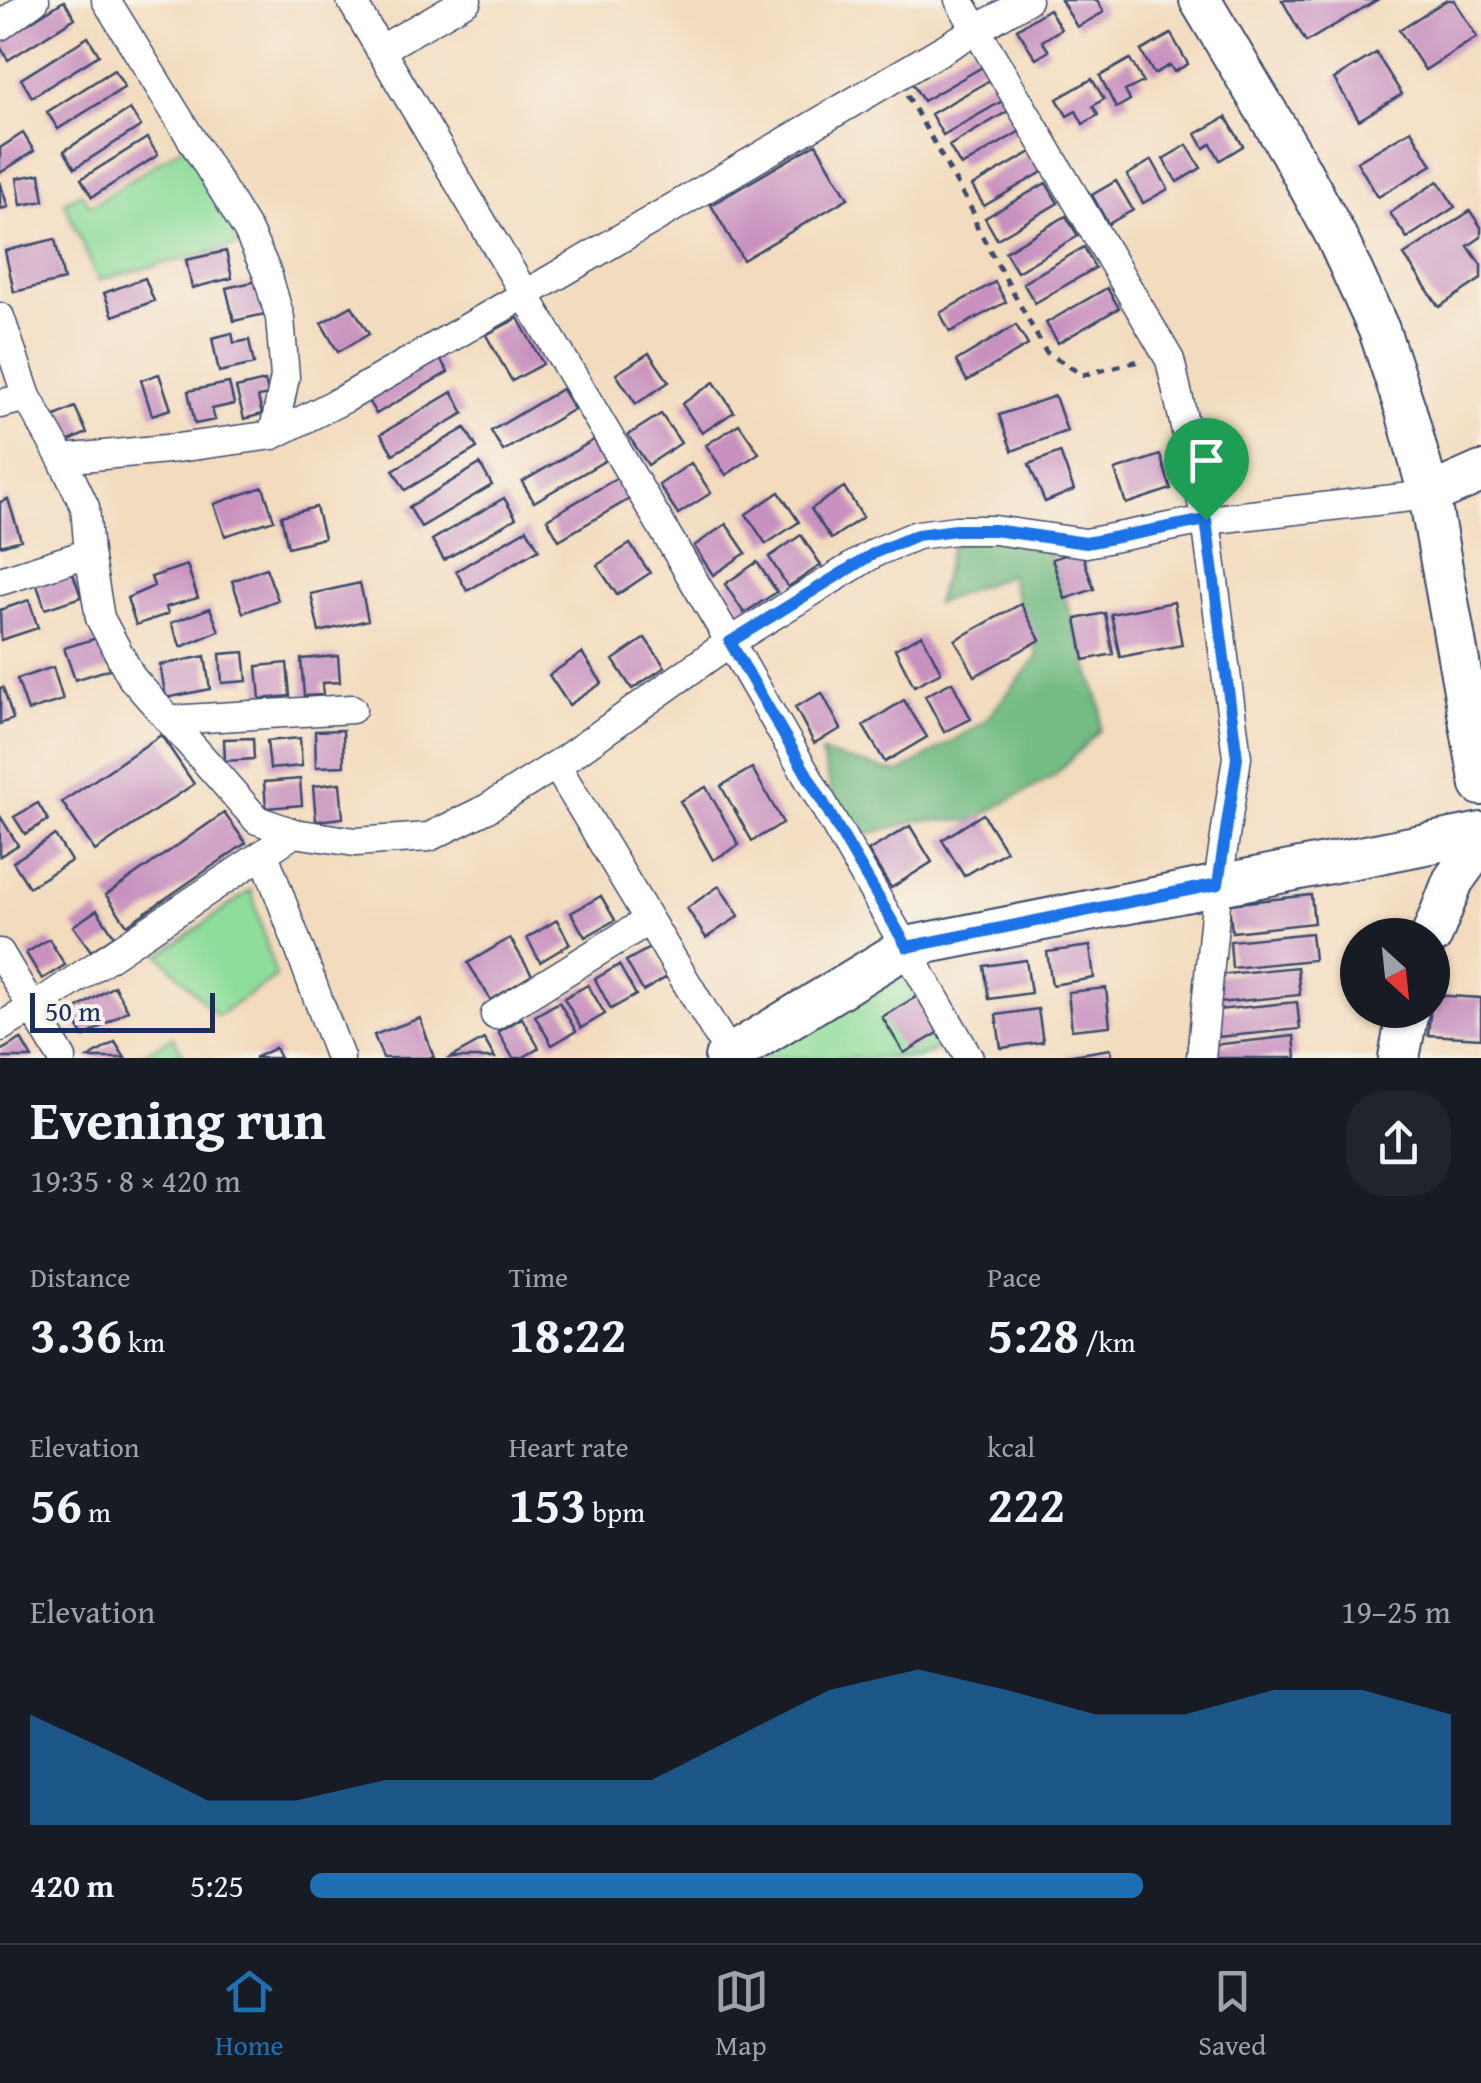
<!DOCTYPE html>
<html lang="en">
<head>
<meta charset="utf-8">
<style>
  :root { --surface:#171b24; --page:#20242c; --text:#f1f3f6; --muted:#9ea1a6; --line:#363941; --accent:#1f6fb2 }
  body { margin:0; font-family:"Gentium Book Plus",serif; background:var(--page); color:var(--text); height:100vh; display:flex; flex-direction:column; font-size:38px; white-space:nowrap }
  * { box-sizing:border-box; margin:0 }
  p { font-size:32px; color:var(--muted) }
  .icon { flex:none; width:55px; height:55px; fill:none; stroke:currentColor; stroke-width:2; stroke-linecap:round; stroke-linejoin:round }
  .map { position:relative; height:1058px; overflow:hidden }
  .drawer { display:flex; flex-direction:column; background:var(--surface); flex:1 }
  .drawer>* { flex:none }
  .needle { width:65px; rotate:153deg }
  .controls { position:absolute; left:1340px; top:918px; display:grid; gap:20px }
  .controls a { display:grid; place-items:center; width:110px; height:110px; border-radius:50%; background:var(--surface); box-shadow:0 2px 8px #0004; font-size:50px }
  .scale { position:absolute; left:30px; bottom:25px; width:185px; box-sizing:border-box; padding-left:10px; border:5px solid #1b2f5e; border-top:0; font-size:28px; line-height:35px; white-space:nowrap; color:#1b2f5e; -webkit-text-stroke:8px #f7f3e8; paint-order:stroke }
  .pin { position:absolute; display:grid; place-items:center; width:85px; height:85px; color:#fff; margin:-102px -42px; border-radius:50% 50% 50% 0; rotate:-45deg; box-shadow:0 0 10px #0007 }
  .pin .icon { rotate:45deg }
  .round { display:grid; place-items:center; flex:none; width:105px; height:105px; border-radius:40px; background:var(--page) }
  .headline { display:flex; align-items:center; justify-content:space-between; height:170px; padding:0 30px }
  h1 { font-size:55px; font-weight:800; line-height:75px }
  .metrics { display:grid; grid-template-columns:repeat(3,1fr); gap:15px; height:170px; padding:10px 30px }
  .metrics div { display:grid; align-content:center }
  .metrics b { font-size:50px; font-weight:800 }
  .metrics small { font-size:28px; font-weight:400 }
  .metrics p { font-size:28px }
  .chart { height:280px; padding:20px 30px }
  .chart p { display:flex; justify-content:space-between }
  .chart svg { width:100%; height:180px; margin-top:10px; fill:var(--accent); opacity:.7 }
  ul { padding:0 30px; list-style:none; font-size:32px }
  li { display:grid; grid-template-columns:160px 120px 1fr; align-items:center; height:75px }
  li i { height:25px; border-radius:12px; background:var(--accent) }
  .tab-bar { display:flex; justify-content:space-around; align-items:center; height:140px; border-top:2px solid var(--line); background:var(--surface); font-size:28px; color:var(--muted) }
  .tab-bar a { display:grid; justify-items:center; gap:5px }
  .tab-bar .current { color:var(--accent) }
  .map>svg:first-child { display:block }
  .green { fill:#8fdd9b; stroke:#55867c; stroke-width:2.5 }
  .forest { fill:#73bc83; stroke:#477670; stroke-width:2.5 }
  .building { fill:#c891bf }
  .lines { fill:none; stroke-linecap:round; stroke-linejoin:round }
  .street-casing { stroke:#3b496c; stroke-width:31 }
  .secondary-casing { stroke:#3b496c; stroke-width:44 }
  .path { stroke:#3b496c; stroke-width:5; stroke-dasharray:8 8; stroke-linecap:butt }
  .street { stroke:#fff; stroke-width:28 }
  .secondary { stroke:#fff; stroke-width:40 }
  .route-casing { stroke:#fff; stroke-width:20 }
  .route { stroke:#1a73e8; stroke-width:12 }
</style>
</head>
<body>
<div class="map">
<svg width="1481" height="1058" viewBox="0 0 1481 1058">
  <rect width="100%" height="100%" fill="#f7f3e8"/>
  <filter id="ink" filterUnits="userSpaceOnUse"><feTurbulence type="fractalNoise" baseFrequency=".01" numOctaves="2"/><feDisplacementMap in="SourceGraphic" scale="20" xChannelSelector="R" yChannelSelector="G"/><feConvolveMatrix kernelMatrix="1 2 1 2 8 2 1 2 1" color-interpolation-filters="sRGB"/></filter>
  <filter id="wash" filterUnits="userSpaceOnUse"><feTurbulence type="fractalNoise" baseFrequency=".0048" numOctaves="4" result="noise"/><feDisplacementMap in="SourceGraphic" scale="40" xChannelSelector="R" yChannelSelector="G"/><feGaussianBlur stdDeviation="2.25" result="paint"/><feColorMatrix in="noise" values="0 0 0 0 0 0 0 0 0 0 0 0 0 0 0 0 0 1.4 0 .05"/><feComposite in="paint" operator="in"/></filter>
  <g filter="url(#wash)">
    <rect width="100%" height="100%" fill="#f3dbbd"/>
    <path class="green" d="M185,145L243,244L98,280L64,202L81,193L91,206Z
      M251,890L276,977L217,1016L160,955Z
      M907,947L958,1037L918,1058H750Z
      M173,1037L185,1058H136Z"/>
    <path class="forest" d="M970,530L1033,536L1052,559L1101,707L1100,730L1054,776L972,821L920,820L845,840L821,753L899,773L985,721L1038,656L1009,575L936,603L951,548Z"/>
    <g id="blocks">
      <path class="building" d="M1061,0H1097L1104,12L1077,27Z
        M1282,0H1377L1306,42Z
        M1447,0H1454L1477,37L1425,70L1399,30Z
        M64,1L75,18L8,60L0,46V41Z
        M1049,9L1061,29L1042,41L1049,51L1036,59L1017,29Z
        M1171,34L1188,64L1174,72L1170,65L1154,74L1141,51Z
        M88,37L99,55L32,97L21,79Z
        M972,46L984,66L923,101L911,81Z
        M1376,53L1402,94L1359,120L1334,79Z
        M1130,59L1143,82L1125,91L1130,100L1116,108L1100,76Z
        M114,70L125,87L58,129L47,112Z
        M992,79L1004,100L943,135L931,114Z
        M1092,79L1104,99L1093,106L1098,115L1083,124L1076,111L1067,116L1057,99Z
        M130,109L141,126L75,168L64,151Z
        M1010,110L1022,130L961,166L949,146Z
        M1226,117L1243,146L1220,160L1211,144L1204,148L1196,134Z
        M1411,130L1432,165L1378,197L1357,162Z
        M23,133L34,151L0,173V148Z
        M147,138L158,155L92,197L81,179Z
        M816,144L848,198L743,260L711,205Z
        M1187,145L1201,168L1177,182L1163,159Z
        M1033,151L1044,171L984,206L972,186Z
        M1152,160L1168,189L1143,203L1127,175Z
        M40,174L44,201L21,205L17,178Z
        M1116,181L1133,210L1108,224L1092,195Z
        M1438,181L1455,207L1407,238L1390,213Z
        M0,182L8,207L0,209Z
        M1046,183L1058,203L997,239L985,218Z
        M1470,211L1481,227V237L1468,246L1481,265V279L1439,307L1404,255Z
        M1066,216L1078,236L1017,272L1005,252Z
        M55,239L64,280L14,292L5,251Z
        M1084,247L1095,268L1035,303L1023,283Z
        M226,251L232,278L192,288L186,260Z
        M145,278L154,301L113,316L104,293Z
        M262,280L269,313L234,321L226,288Z
        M995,282L1006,302L950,332L940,313Z
        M1107,288L1119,308L1058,343L1046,323Z
        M352,306L369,334L338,352L321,323Z
        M518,318L543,364L512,381L486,335Z
        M1016,325L1028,345L967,381L956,361Z
        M232,333L234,343L249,340L254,364L219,372L212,338Z
        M436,352L448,372L376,414L364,394Z
        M649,353L669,382L636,404L616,374Z
        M159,374L171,409L152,415L141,380Z
        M265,381L269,395L258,397L262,414L244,419L236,388Z
        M714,382L734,412L702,433L682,404Z
        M229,383L234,404L212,409L215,420L195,424L188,391Z
        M562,389L574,409L503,451L491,431Z
        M452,392L464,413L393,454L381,434Z
        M1055,396L1067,431L1012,451L999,415Z
        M75,407L87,433L65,443L53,417Z
        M661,414L681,443L648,465L628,435Z
        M739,424L759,453L726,475L706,445Z
        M465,428L477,448L405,490L393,470Z
        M594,440L606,460L534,502L522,482Z
        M1060,452L1074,490L1045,502L1029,464Z
        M1160,455L1171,489L1126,504L1115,470Z
        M691,463L711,493L678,514L659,485Z
        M480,464L492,485L421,527L409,507Z
        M619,477L631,498L559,540L547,519Z
        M263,487L274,520L225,536L214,504Z
        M844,487L863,517L831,539L811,509Z
        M779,492L799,522L766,544L746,514Z
        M504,498L516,518L444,560L432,540Z
        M8,499L21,540L0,546V502Z
        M316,507L324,538L288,547L281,516Z
        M726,524L746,553L713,575L694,546Z
        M527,529L539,549L467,591L456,571Z
        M801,535L821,565L788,587L769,557Z
        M630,544L650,573L617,595L597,565Z
        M1081,550L1094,589L1065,599L1052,559Z
        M757,562L777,592L744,613L725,584Z
        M187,565L198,598L166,607L168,614L136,625L127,598L154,586L151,577Z
        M266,568L278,600L243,613L232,581Z
        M72,570L81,597L45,609L36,582Z
        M360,583L368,620L319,632L311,594Z
        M29,600L38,628L1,640L0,610Z
        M1174,602L1182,645L1120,657L1111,614Z
        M1021,604L1040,640L975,676L955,640Z
        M210,608L219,631L181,647L171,623Z
        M1105,613L1113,654L1084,660L1076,619Z
        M922,635L941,672L914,686L895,649Z
        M100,637L110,669L75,680L64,648Z
        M645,638L665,667L632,689L613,660Z
        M244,652L247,681L222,683L220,654Z
        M582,653L602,683L569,705L549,675Z
        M205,656L210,689L166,698L160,665Z
        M338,656L340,682L322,683L323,695L304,696L301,659Z
        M287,663L290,696L260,699L257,666Z
        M53,667L63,700L28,711L17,679Z
        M952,682L971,719L944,732L925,696Z
        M3,687L13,719L0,724V688Z
        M822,693L841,729L814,743L795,707Z
        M904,700L927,737L885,762L863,726Z
        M343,730L344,766L316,767L315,731Z
        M161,735L194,784L95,851L62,802Z
        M253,738L254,759L225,761L224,739Z
        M300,738L302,766L270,769L267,741Z
        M752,768L783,823L752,841L721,786Z
        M300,779L302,805L266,808L264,782Z
        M340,783L343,818L316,821L313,786Z
        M706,787L739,845L713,860L680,801Z
        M38,803L48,820L25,834L14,817Z
        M224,813L246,843L127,925L106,895Z
        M983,814L1006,851L964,876L942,840Z
        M0,816L18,845L0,856Z
        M910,826L932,862L891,888L868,851Z
        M55,835L71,861L29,887L13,862Z
        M719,886L739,916L706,938L687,908Z
        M1311,895L1314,923L1232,932L1229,904Z
        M601,896L615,920L585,937L571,913Z
        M97,910L114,936L91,951L73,926Z
        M557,920L570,944L540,962L527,938Z
        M1311,933L1314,960L1232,968L1230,941Z
        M510,938L532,975L491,1000L468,963Z
        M49,939L65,965L42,979L26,953Z
        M1090,946L1094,978L1052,985L1047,952Z
        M650,948L667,977L643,991L626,961Z
        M1026,960L1031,993L989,999L984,966Z
        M619,965L636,995L611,1009L595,979Z
        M1297,967L1300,995L1219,1003L1216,975Z
        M588,985L605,1014L581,1028L564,998Z
        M114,986L128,1010L84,1037L70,1013Z
        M1106,988L1110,1026L1072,1030L1068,992Z
        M921,994L943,1030L904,1053L882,1017Z
        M1432,995L1481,998V1038L1428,1035Z
        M559,1002L576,1031L552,1045L535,1016Z
        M1297,1002L1300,1029L1218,1037L1216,1010Z
        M1038,1009L1043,1042L1001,1048L996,1015Z
        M420,1018L434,1058H383L374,1035Z
        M522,1018L539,1048L522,1058H513L498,1032Z
        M1294,1036L1296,1058H1213L1212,1045Z
        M21,1039L32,1058H0V1051Z
        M484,1039L495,1058H450Z
        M115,1042L125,1058H88Z
        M275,1048L280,1058H254Z
        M1111,1049L1112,1058H1066V1056Z"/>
    </g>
  </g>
  <g filter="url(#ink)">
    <use href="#blocks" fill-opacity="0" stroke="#3b496c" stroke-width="2.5"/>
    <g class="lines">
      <g class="street-casing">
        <path id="street" d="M106,0L248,231L267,273L280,318L285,377L273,435
          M351,0L730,642L969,1058
          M959,0L1170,360L1206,520L1237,757L1218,883L1201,1058
          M0,26L35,0
          M380,50L467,0
          M0,317L27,397L62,459L85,507L89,553L100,618L132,678L257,820L294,833L355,842L429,837L486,809L567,758L730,642L876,552L917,535L956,530H994L1086,543L1206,520L1429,495
          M0,404L27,397
          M62,459L177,448L273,435L346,398L524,295L1027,0
          M0,581L89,553
          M170,720L352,709
          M556,765L730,1055
          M264,854L340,1058
          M0,953L62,1058
          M495,1015L649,920
          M0,1027L33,1008L294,833"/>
      </g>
      <g class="secondary-casing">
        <path id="secondary" d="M1200,0L1290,151L1336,236L1379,330L1406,411L1429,495L1481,785
          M1429,495L1481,472
          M1432,935L1453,881L1481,842
          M725,1058L907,947L1481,833
          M1399,1058L1408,1010"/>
      </g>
      <path class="path" d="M907,95L974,214L977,227L1046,352L1083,375L1139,361"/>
      <use href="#street" class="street"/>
      <use href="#secondary" class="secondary"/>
    </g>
  </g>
  <g class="lines" filter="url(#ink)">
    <g class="route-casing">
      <path id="route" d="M1206,520L1237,758L1218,884L907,947L730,642L876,552L917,535L956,530H994L1086,543Z"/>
    </g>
    <use href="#route" class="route"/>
  </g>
</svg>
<div class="controls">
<a><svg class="needle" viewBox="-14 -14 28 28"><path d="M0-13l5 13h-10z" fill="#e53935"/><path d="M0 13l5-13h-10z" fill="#9ea1a6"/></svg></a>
</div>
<div class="scale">50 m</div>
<div class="pin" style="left:1206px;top:520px;background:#1e9e55"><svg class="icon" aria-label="arrive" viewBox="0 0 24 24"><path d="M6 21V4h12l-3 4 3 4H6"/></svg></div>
</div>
<section class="drawer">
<div class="headline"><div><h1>Evening run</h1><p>19:35 · 8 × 420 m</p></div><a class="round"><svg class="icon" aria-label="share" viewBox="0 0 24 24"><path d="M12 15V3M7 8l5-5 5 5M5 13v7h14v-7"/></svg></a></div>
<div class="metrics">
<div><p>Distance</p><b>3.36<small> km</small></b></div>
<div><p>Time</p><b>18:22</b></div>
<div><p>Pace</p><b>5:28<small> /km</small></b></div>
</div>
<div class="metrics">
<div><p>Elevation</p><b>56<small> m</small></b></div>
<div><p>Heart rate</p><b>153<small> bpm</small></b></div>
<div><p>kcal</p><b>222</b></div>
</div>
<div class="chart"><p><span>Elevation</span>19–25 m</p>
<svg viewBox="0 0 160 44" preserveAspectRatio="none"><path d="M0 44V17L10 27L20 38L30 38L40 33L50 33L60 33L70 33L80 22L90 11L100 6L110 11L120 17L130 17L140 11L150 11L160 17V44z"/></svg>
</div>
<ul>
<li><b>420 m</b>5:25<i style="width:73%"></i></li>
</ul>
</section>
<nav class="tab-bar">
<a class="current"><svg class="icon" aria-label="home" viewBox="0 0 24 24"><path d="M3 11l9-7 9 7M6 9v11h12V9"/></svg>Home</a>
<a><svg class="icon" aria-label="map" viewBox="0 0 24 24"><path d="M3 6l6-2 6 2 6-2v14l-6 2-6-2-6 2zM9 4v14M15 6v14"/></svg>Map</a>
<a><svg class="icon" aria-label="saved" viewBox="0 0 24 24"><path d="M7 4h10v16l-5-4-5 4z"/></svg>Saved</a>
</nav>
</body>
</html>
